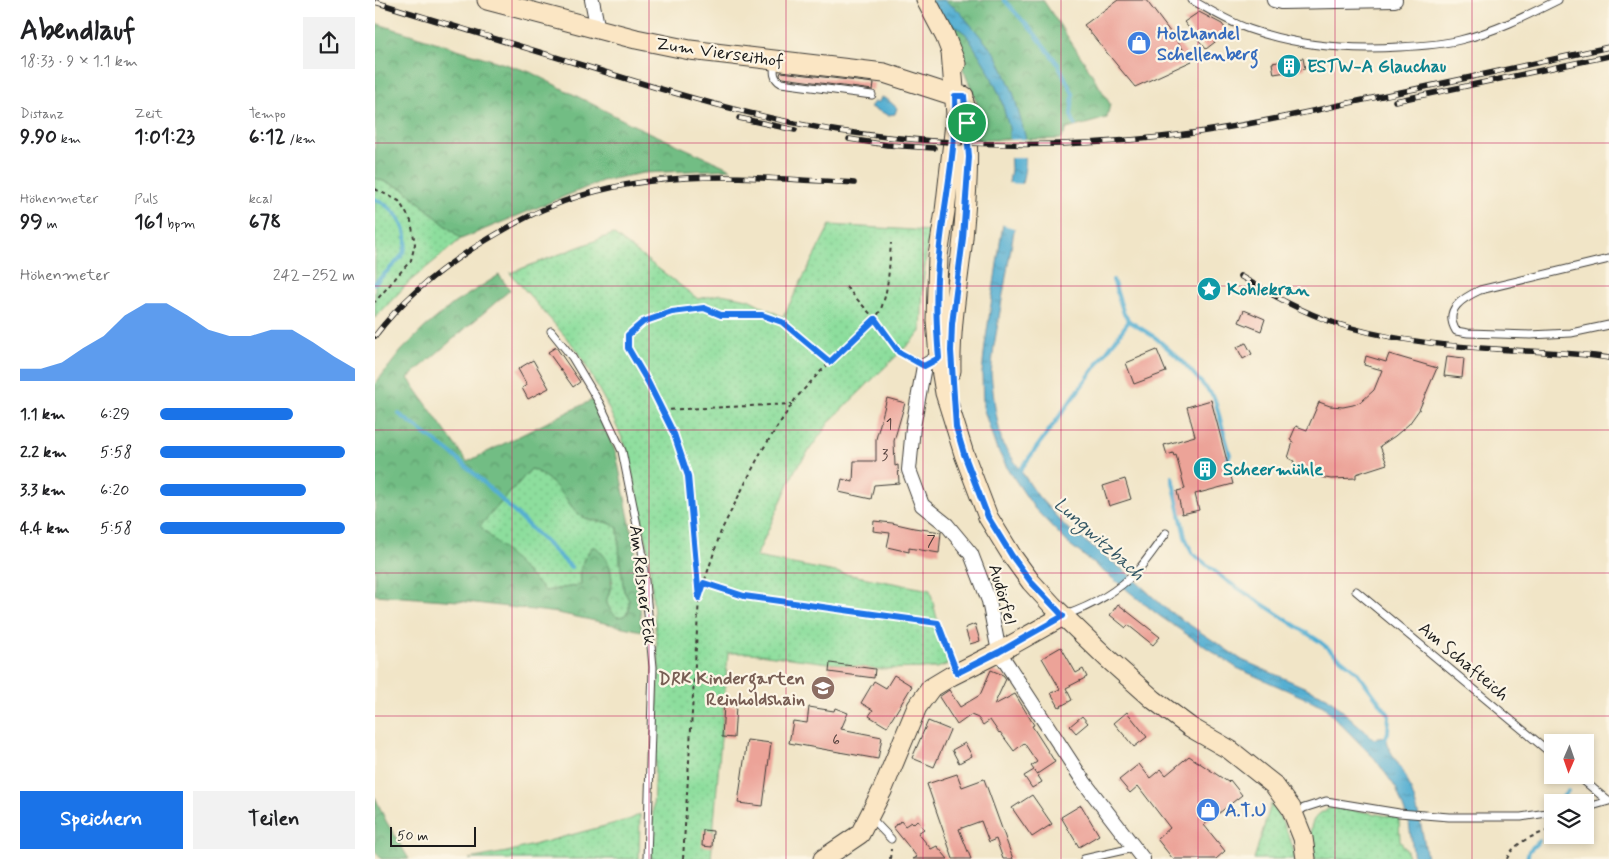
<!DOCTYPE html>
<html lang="de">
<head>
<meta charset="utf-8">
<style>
  :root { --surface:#fff; --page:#f2f2f2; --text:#202124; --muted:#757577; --accent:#1a73e8 }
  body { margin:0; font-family:Mynerve,sans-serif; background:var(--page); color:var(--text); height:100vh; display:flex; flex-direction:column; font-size:19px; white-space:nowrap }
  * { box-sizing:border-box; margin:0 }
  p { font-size:16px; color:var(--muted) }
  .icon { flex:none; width:28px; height:28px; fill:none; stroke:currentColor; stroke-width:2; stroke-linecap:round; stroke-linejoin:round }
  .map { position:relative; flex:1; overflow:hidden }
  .panel { display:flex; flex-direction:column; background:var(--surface); width:375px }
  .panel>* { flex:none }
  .needle { width:32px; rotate:182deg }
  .fabs { position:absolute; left:1169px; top:734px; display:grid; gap:10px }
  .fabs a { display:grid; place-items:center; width:50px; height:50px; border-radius:0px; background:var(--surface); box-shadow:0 2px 8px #0003; font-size:25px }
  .scale { position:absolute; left:15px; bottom:12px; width:86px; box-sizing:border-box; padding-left:5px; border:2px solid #1c1c1c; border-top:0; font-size:14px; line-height:18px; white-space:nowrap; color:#1c1c1c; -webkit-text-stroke:4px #fcf5e5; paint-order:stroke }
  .pin { position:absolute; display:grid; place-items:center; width:42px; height:42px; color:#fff; margin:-21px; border:2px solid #fff; border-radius:50%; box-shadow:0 1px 5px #0007 }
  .round { display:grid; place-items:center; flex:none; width:52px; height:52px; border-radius:0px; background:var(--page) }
  .overview { display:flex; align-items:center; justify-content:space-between; height:85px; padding:0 20px }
  h1 { font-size:28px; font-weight:700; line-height:38px }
  .figures { display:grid; grid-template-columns:repeat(3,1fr); gap:8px; height:85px; padding:5px 20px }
  .figures div { display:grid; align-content:center }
  .figures b { font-size:21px; font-weight:700 }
  .figures small { font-size:14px; font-weight:400 }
  .figures p { font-size:14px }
  .chart { height:140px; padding:10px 20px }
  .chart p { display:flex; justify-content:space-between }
  .chart svg { width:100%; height:90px; margin-top:5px; fill:var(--accent); opacity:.7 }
  .primary-button { display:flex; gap:10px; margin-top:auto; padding:10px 20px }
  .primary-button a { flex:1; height:58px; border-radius:0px; background:var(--accent); color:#fff; font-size:20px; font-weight:700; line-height:58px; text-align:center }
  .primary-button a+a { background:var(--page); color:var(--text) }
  ul { padding:0 20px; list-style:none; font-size:16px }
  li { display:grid; grid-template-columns:80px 60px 1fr; align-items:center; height:38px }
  li i { height:12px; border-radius:6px; background:var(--accent) }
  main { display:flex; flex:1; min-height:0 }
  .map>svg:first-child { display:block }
  .green { fill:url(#green-dots); stroke:#547d5c }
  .forest { fill:url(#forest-crowns); stroke:#476c50; fill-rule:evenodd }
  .water { fill:url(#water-ripples); stroke:#386677 }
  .pier { fill:#f1e5c7 }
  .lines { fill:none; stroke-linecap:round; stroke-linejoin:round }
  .stream { stroke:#55afd2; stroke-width:4 }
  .building { fill:#eca398 }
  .lane-casing { stroke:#3c3a36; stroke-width:9 }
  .street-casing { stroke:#3c3a36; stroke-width:16 }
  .secondary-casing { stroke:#3c3a36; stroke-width:21 }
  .path { stroke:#3c3a36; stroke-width:2; stroke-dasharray:4 4; stroke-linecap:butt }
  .lane { stroke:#fff; stroke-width:7 }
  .street { stroke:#fff; stroke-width:14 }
  .secondary { stroke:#fbe6c4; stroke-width:19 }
  .rail-casing { stroke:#1c1c1c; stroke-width:5.5 }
  .rail { stroke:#fcf5e5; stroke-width:4; stroke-dasharray:11; stroke-linecap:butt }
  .route-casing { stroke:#fff; stroke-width:10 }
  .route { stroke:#1a73e8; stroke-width:6 }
  .grid { fill:none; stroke:#c2185b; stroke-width:1; stroke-opacity:0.55 }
  .labels { text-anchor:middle; stroke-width:4.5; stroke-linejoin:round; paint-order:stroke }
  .number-label { font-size:15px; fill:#503e3b }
  .shop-label { font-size:18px; font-weight:bold; fill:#366cbe; stroke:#fcf5e5; text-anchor:start }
  .street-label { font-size:18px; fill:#1c1c1c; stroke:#fcf5e5 }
  .culture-label { font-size:18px; font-weight:bold; fill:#0d838f; stroke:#fcf5e5; text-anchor:start }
  .education-label { font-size:18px; font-weight:bold; fill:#785e54; stroke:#fcf5e5; text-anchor:end }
  .water-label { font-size:19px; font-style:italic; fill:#335765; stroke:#fcf5e5 }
</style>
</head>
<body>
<main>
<section class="panel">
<div class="overview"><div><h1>Abendlauf</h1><p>18:33 · 9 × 1.1 km</p></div><a class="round"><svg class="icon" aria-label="share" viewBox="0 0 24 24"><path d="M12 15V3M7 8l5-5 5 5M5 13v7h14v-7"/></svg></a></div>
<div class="figures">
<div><p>Distanz</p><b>9.90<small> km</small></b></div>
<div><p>Zeit</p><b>1:01:23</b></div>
<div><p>Tempo</p><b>6:12<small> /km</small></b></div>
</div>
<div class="figures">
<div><p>Höhenmeter</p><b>99<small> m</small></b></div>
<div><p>Puls</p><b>161<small> bpm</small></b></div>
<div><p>kcal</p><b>678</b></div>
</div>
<div class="chart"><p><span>Höhenmeter</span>242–252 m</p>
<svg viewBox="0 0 160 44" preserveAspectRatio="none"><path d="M0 44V38L10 38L20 35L30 28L40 22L50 12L60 6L70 6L80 12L90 19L100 22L110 22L120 19L130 19L140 25L150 32L160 38V44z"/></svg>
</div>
<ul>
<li><b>1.1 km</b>6:29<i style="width:68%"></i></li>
<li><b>2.2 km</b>5:58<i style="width:95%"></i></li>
<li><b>3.3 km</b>6:20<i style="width:75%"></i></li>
<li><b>4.4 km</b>5:58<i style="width:95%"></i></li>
</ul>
<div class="primary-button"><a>Speichern</a><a>Teilen</a></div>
</section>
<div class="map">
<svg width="1234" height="859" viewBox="0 0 1234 859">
  <defs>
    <pattern id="green-dots" width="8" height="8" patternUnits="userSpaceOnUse" patternTransform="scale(1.25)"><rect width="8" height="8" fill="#8dde9d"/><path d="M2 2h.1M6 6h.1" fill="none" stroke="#79be87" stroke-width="1.8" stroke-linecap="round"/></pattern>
    <pattern id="forest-crowns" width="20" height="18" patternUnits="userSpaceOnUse" patternTransform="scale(1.25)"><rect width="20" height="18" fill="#72bd84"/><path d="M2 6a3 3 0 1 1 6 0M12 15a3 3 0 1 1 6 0" fill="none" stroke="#5d996b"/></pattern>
    <pattern id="water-ripples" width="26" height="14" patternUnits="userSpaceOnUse" patternTransform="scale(1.25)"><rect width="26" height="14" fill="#55afd2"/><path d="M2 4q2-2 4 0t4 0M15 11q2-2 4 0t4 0" fill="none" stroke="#468eaa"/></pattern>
  </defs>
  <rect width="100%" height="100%" fill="#fcf5e5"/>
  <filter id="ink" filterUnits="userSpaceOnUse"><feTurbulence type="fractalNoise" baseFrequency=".02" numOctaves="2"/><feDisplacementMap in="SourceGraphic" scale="10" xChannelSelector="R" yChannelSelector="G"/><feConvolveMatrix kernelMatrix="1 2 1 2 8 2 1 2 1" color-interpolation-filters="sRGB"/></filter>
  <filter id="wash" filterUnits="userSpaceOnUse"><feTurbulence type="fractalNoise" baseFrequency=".0096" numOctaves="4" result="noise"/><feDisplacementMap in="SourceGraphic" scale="20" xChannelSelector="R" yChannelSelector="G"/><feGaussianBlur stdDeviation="1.12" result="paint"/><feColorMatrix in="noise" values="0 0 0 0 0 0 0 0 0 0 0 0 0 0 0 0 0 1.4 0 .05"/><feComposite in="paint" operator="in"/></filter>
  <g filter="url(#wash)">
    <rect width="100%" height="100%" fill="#f1e5c7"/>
    <path class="green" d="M0,178L29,189L86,239L34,282L0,318Z
      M455,225L554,231L548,282L546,332L456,420L420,470L381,557L555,590L573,664L562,668L500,669L376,653H353L336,859H276L284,667L273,549L252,449L231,403L203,351L135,273L238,234L323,299L346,294L373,299L408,317Z
      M156,469C169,474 180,484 189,496C195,503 198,511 207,516C218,524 231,518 243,528L249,591L254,600V610L249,616L242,617L236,611L231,602L238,581L217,547C206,562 204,567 206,585L170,591L105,526Z
      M896,804C908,822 917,838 920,859H879Z
      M956,808L973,809L1024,818L1025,841L1032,851L1033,859H940C935,836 929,817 956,808Z
      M265,814L264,859H94L132,852L256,819Z"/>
    <path class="forest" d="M560,0H668L712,66L735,104L732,118L692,129L686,139L600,140L602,103Z
      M0,23L155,72L256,124L356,169L268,173L227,181L86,239L29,189L0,178Z
      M124,275L135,290L33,378L92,462L217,400L241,453L260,549L267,631L183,613L84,601L0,595V384L27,350L49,328L78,304ZM156,469C169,474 180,485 189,496C195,503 198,511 207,516C218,524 231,518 243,528L245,562L249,591L254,600V610L249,616L242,617L236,611L231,602C239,580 240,564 221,547H217C206,563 205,566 206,585L170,591L105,526Z
      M0,797L11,821L34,859H6L0,851Z"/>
    <path class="water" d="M539,0H569L584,11L622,56L638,92L651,139L650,167L619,346L616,374L620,408L627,443L663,496L691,527L751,572L791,609L867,660L952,697L999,739L1008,737L1012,740C1015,757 1028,767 1033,782C1043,807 1048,833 1052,859H1039L1034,823L1021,788L1000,759L948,706L862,668L786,617L694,544L660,509L634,471L620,445L608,407L607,373L610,345L636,169L634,128L625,96L612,68L591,34L560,10Z
      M506,97L512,99L522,108L520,114L513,115L495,107L499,102H504Z"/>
    <path class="pier" d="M653,139V158H633L632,140Z
      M632,183L649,184L642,229L625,224Z"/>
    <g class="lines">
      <path class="stream" d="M629,0L660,34L683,64L698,94L696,115L700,125
        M0,199C20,208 40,232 27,255C21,264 8,275 0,283
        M738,280L749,314L754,321L781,338L807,361L839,397L855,455L852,460
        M24,414L76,453L102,476L196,567
        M643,473L754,321
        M797,477L810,537L817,553L852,581L944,641L981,671L1014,715L1013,732L1009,743
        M1183,802L1193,791
        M1152,859L1154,851L1164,841"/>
    </g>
    <g id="blocks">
      <path class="building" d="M743,0H771L817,61L760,87L709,25Z
        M824,12L847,24L853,32L831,49L809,22Z
        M928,58L930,69L899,74L897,63Z
        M406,72L499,83L498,90L408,78L405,75Z
        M869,310L890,319L886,331L864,322Z
        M871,343L877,354L868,359L862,347Z
        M181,347L205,382L198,387L173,352Z
        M782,350L791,372L759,384L751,363Z
        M1014,354L1062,368L1044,410L1034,424L1020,436L1005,446L1012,464L981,474V478L956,479L934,475V470L918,464L919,461L913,458L918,442L915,440L921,426L932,430L944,402L955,406L968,407L978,405L987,401L999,390L1007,370L989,365L991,356L1011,362Z
        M1072,356L1089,358L1087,378L1069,376Z
        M158,360L174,388L153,399L147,388L152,385L143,369Z
        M512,398L530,403L519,441L520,466L523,465L524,483L499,485L496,499L464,492L467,479L478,482L479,461H501V439Z
        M836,400L858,484L820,494L824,510L807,514L802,491L810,489L801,455L799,456L798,453L792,455L789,445L820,436L812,407Z
        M750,479L756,499L734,506L728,486Z
        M499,521L517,523L539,528L566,532L564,553L534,548V552L512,547L515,533L498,531Z
        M743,604L785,637L778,645L753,625L751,628L735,615Z
        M600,624L605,641L595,644L590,628Z
        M686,647L701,673L708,669L712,677L691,688L697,700L684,707L676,693L685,689L667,658Z
        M455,663L500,669L499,678L454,672Z
        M616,670L628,675L631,679L619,705L640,694L659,725L657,726L680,762L662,774L660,771L667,782L657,788L649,776L659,770L656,766L662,762L649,743L639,751L625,732L624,733L615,720L608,725L603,718L596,715L582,725L564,697L574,690L585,707L605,695Z
        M519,675L537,686L512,727L494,716L498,710L486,703L499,681L511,688Z
        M349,705L361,706L359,738L347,737Z
        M434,707L459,711L460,708L473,713L466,729L507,737L503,759L414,743L418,721L432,723Z
        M752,712L772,737L759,747L739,723Z
        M707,716L713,723L701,733L695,726Z
        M553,721L575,730L559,767L537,758Z
        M372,740L396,743L388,806L363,803Z
        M590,743L597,756L584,763L577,750Z
        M814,756L853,782L855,780L867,795L829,825L850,851L841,859H798L782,839L795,828L763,786L755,793L744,780L764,764L775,778L786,769L791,775Z
        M582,774L587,787L609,779L638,859H628L621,839L614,842L606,821L584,829L596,859H578L552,784Z
        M657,795L677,824L657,837L637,808Z
        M706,805L724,835L704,847L686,817Z
        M542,820L549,829L543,833L556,849L562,846L573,859H538L542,857L518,827L526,821L530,826L536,822L538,824Z
        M328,830L338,831L337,847L327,846Z"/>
    </g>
  </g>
  <g filter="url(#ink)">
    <use href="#blocks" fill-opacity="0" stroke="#3c3a36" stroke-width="1"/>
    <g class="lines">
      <g class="lane-casing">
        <path id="lane" d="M817,0C836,11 854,22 874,29C922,46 974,50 1024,47C1044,46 1065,45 1085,40C1119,32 1151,16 1183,0
          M400,60C399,70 397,78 406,83L497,95
          M1234,259L1105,290C1088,298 1068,309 1081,331L1093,333L1155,335L1196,333L1234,325
          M176,331L197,357L225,404L247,451L267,550L278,667L272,859
          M981,591L1178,755
          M690,615C717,606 744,590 763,570C773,559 782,545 791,533
          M1202,775L1233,801
          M1210,808L1234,801
          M919,815L929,808L951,801L1024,813L1074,817H1146L1178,812
          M496,818L516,839
          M709,859L758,848"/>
      </g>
      <g class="street-casing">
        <path id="street" d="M217,0L223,30
          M899,0L906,2L1020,0
          M564,357L549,366L538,427L534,470L547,505L572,525L596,554L614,601L624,652L709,782L768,859"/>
      </g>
      <g class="secondary-casing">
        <path id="secondary" d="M112,0L261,39L315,50L509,73L580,96H589
          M551,0L570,36L581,64
          M576,51L581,115L570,211L563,256L561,320L564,357L570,393L589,454L613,517L637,556L656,582L678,606L732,658L779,700L815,727L855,750L899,785L916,808L928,838L931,859
          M576,371C575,326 583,283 588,238C592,193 595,149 590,105
          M448,859L485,834L507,791L542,707L556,688L576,676L624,652L688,616"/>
      </g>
      <path class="path" d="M0,189L24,201L36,221L40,244L36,260L0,302
        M471,287L500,319C514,301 514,266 516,243
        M287,410L417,404
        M329,583L369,596L563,623L577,660
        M324,596L313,476L299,434L273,382L253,349V335L268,322L297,312L329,309L346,315H387L407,322L455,362
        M308,859L324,598L346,531L386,452L421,398L444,373L500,319L524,352L539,360
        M515,859L516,849
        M1132,859C1138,842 1162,834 1178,829"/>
      <use href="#lane" class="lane"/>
      <use href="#street" class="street"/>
      <use href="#secondary" class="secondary"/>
      <g class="rail-casing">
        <path id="rail" d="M0,2C79,26 158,50 236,74C311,97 387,119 464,131C571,146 679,149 786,137C850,130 912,117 974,103C1061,85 1147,66 1234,47
          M1020,101L1234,56
          M364,118L420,130
          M474,139L512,145L559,148
          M865,276C896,294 926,312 960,323C1009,339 1070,346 1121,349C1159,352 1197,352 1234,358
          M0,336C29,297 67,267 108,242C129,230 149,217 172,208C271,166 375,177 479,183"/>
      </g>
      <use href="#rail" class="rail"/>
    </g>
  </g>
  <g class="lines" filter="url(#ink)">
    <g class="route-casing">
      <path id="route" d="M580,96H589L594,157L588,238L577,324L576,351L581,427L589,454L613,517L637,556L656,582L688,616L624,652L582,673L563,623L369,596L329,583L324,598L313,476L299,434L273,382L253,348V335L268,322L297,312L329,308L346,315H387L407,322L455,362L500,319L524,352L549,366L564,358C561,324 560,289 564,255C569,202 582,149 580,96Z"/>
    </g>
    <use href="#route" class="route"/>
  </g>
  <path class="grid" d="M137,0V859M274,0V859M411,0V859M548,0V859M686,0V859M823,0V859M960,0V859M1097,0V859M0,143H1234M0,286H1234M0,430H1234M0,573H1234M0,716H1234"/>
  <defs>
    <g id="shop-disc" transform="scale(1.25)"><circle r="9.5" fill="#3f7fe0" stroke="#fcf5e5"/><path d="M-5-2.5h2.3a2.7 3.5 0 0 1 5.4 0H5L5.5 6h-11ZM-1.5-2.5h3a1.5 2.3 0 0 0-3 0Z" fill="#fff"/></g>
    <g id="building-disc" transform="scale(1.25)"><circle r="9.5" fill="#0f9aa8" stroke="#fcf5e5"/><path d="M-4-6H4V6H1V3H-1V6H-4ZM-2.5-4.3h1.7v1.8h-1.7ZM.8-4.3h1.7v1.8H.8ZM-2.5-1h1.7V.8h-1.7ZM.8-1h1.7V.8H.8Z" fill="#fff"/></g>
    <g id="sight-disc" transform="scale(1.25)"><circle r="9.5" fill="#0f9aa8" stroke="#fcf5e5"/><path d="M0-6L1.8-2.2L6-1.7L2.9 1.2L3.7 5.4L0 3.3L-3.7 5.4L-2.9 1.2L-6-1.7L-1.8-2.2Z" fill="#fff"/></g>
    <g id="school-disc" transform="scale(1.25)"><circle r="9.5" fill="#8d6e63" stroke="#fcf5e5"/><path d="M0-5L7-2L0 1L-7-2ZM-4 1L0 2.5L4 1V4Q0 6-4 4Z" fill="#fff"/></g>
  </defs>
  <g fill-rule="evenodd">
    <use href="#shop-disc" x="764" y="43"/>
    <use href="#building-disc" x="914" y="66"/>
    <use href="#sight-disc" x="834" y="289"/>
    <use href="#building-disc" x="830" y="469"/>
    <use href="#school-disc" x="448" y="688"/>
    <use href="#shop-disc" x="833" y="810"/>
  </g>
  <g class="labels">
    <g class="number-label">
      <text x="514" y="429">1</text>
      <text x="510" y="460">3</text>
      <text x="556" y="546">7</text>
      <text x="461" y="745">6</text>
    </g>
    <g class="shop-label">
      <text x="782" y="39">Holzhandel<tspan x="782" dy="21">Schellenberg</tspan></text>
      <text x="850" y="816">A.T.U</text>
    </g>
    <g class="street-label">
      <text transform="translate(345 52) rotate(8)" y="6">Zum Vierseithof</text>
      <text transform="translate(268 585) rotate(83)" y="6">Am Relsner Eck</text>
      <text transform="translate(628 594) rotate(74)" y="6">Audörfel</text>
      <text transform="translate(1089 661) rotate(40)" y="6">Am Schafteich</text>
    </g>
    <g class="culture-label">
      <text x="932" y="72">ESTW-A Glauchau</text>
      <text x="852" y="295">Kohlekran</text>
      <text x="848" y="475">Scheermühle</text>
    </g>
    <g class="education-label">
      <text x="430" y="684">DRK Kindergarten<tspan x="430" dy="21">Reinholdshain</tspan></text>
    </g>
    <g class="water-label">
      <text transform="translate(725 538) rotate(42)" y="7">Lungwitzbach</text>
    </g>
  </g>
</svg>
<div class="fabs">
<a><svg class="needle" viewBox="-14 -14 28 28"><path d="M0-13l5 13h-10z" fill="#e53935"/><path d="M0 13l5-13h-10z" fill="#757577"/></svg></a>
<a><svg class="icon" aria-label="layers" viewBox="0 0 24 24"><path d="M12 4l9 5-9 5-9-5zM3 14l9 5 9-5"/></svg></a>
</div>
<div class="scale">50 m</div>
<div class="pin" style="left:592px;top:123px;background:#1e9e55"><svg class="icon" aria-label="arrive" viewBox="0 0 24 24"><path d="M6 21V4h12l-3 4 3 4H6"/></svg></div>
</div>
</main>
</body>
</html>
